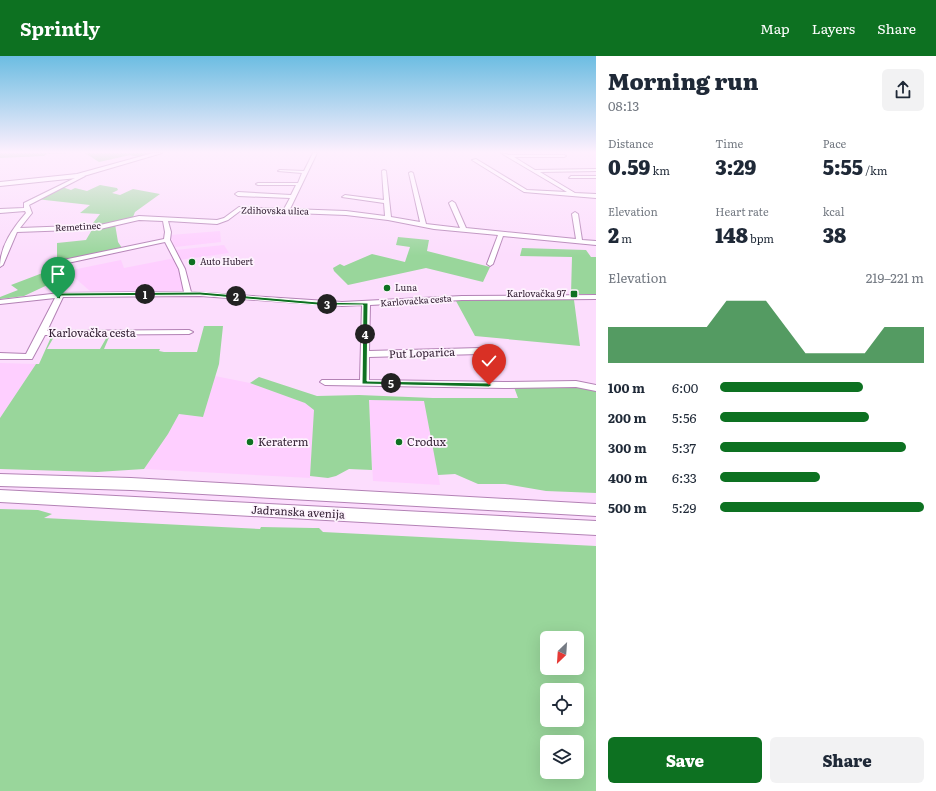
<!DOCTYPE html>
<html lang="en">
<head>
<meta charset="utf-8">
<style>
  :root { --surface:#fff; --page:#f2f2f3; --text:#1f2937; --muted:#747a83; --accent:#0d7121 }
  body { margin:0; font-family:Literata,serif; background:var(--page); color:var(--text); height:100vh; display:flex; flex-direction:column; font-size:15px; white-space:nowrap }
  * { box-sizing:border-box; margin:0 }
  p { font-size:13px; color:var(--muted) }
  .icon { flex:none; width:22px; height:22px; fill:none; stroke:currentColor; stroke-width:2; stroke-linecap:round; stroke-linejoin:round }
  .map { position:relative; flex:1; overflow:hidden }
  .details { display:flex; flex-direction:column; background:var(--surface); width:340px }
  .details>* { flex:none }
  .needle { width:26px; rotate:205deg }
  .controls { position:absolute; left:540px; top:575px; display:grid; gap:8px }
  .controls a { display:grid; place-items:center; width:44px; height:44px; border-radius:6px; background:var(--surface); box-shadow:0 4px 16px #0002; font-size:20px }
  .pin { position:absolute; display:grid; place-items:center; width:34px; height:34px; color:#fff; margin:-41px -17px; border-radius:50% 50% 50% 0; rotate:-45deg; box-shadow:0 0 4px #0007 }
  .pin .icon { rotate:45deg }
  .km { position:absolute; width:20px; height:20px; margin:-10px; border-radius:50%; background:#222; color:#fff; font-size:11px; line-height:20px; text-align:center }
  .round { display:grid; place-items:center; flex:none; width:42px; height:42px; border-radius:6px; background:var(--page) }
  .summary { display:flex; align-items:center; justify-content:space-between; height:68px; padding:0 12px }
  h1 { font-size:22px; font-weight:800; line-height:30px }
  .metrics { display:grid; grid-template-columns:repeat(3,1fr); gap:6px; height:68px; padding:4px 12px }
  .metrics div { display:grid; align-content:center }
  .metrics b { font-size:20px; font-weight:800 }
  .metrics small { font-size:11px; font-weight:400 }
  .metrics p { font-size:11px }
  .chart { height:112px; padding:8px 12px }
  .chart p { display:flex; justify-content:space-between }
  .chart svg { width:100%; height:72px; margin-top:4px; fill:var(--accent); opacity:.7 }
  .button { display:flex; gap:8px; margin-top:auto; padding:8px 12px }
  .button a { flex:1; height:46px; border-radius:6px; background:var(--accent); color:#fff; font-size:16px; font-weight:800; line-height:46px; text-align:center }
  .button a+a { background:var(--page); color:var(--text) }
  ul { padding:0 12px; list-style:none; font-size:13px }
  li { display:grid; grid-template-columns:64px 48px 1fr; align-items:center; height:30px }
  li i { height:10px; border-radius:5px; background:var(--accent) }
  header { display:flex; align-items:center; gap:24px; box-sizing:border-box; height:56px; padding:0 20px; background:var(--accent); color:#fff }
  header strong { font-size:19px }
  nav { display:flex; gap:22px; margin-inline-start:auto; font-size:14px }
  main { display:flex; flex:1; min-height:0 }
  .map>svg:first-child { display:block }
  .built { fill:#fecfff }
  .green { fill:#99d69b; fill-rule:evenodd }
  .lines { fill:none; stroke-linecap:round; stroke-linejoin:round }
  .minor-casing { stroke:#b382b5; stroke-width:2 }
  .major-casing { stroke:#b382b5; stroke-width:2 }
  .minor { fill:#fff; fill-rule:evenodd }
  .major { fill:#fff; fill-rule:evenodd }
  .route { fill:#0d7121; stroke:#fff }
  .poi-dot { fill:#0d7121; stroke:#fdf2fd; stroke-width:1.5 }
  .labels { text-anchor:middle; stroke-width:3.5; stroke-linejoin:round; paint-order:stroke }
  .far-street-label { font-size:9px; fill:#332034; stroke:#fdf2fd }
  .far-poi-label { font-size:9px; fill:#332034; stroke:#fdf2fd; text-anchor:start }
  .street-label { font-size:11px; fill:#332034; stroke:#fdf2fd }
  .poi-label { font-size:11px; fill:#332034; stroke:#fdf2fd; text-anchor:start }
</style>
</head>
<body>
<header>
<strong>Sprintly</strong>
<nav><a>Map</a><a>Layers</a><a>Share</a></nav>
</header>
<main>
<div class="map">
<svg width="596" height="735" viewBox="0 0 596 735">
  <rect width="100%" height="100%" fill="#fcddfd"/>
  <path class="built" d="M220,175L221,186L175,191L170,179Z
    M224,189L229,197L179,204L175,194Z
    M175,202L185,233L179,236L90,235L67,215L121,204L124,212Z
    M0,307L36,308L0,362Z
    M215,320L250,327L305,347L315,354L310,422L144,413L168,378L179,358L203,361Z
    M369,344L425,345L440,429L373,425Z"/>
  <path class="green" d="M0,97H76L47,98L44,100L0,102Z
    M85,97H156L142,102L130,99L99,106Z
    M100,129L117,132L118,134L112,137L120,139L133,133L160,138L135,156L133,161L107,169L90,171L100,158L80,157L90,149L36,143L62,131L71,134L75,132L87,135Z
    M115,168L118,186L122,192L57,206V187L86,184L93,172Z
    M398,181L429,184L427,195L490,211L483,226L426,212L348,229L334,215L333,212L340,208L344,210L372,198L405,206L410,191L396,189Z
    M522,192L586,194L591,201H596V238H571L572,201L520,200Z
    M61,210L71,218L24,240L0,243V241L18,234L11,229Z
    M479,244H574L580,290L475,280L456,245Z
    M204,270H223L219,308L203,361L179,358L168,378L144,413L97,416L0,413V362L36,308H39L52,279H55L47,293H100L108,279H110L104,293H160L159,295L164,296H197Z
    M259,321L317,340L359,339L433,342H518L514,331L565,330L596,334V437L546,435L505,428H478L455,418L438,419L424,345L369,344L372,414L349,413L336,420L328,422L310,420L314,354L305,347L250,327Z
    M0,453L38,454L52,458L44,462L260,473L261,471L313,472H319L323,476L596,490V735H0ZM547,582H577V612H547ZM547,634H577V664H547ZM547,686H577V716H547Z"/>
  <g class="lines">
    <g class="minor-casing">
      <path id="minor" d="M313,97H317L290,153L346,155L385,160L384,147L342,141L345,139L384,144L382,115L384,114L386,115L391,161L420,166L409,117L411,116L413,117L426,168L460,172L449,147L452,145L455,147L466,172L576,183L572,158L575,156L578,158L582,184L596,185V189L503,180L493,208L490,210L487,208L498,179L434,173L388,164L346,159L240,155L228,164L217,168L168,165L171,176L170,184L185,213L191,236L342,246L462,240L596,239V243L462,244L370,249L369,295L480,292L484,295L480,298L369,301V324L504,326L576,325L596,329V335L576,331L504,332L325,329L320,326L322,324H360L362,249L342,250L200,240L63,241L47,275L189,274L193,276L189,278L45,279L32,303H0V297L26,298L55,242L0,248V244L60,237L184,236L179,213L165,186L63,208L60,206L63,204L164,183L165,176L163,165L139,164L100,173L17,176L3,209L0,211C0,190 13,172 26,157L25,155L0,157V153L24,152V147L83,118L85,120L29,149L32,157L20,172L100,169L139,160L217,164L224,162L239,151L284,153L290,142L238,140L235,138L238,136L291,139L296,129H258L256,128L258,127H298L302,117L278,115L280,114L304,115Z
        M501,97L509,99H564L566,100L564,101H514L535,114L596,113V115L540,116L575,137L596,138V142L524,136L472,104L476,103L527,134L567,136Z
        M571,120H596V122H569Z"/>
    </g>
    <g class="major-casing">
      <path id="major" d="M153,97H162L77,122L0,130V126L77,118Z
        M0,418L131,422L596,448V460L131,434L0,430Z
        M0,434L596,465V479L0,446Z"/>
    </g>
    <use href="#minor" class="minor"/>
    <use href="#major" class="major"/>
  </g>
  <linearGradient id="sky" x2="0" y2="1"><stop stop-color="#6cbde2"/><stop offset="0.48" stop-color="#fef0fe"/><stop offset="1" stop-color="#fef0fe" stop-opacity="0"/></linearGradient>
  <rect width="596" height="200" fill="url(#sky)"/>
  <path class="route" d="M200,236L318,246L368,247L367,325L489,327L492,329L489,331L362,328L363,249H318L200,239L61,240L60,243L56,242L60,237Z"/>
  <g class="poi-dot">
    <circle cx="192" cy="206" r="4"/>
    <circle cx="387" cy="232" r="4"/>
    <rect x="570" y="234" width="8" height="8" rx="2"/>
    <circle cx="250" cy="386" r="4"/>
    <circle cx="399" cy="386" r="4"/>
  </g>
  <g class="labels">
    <g class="far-street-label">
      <text transform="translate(275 155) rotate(1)" y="3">Zdihovska ulica</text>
      <text transform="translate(78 171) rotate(-3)" y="3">Remetinec</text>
      <text transform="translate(416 245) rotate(-4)" y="3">Karlovačka cesta</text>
    </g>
    <g class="far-poi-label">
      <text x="200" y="209">Auto Hubert</text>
      <text x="395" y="235">Luna</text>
      <text x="566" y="241" text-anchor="end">Karlovačka 97</text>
    </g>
    <g class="street-label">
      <text x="92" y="281">Karlovačka cesta</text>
      <text transform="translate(422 297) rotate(-2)" y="4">Put Loparica</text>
      <text transform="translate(298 456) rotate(3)" y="4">Jadranska avenija</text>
    </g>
    <g class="poi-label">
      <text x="258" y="390">Keraterm</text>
      <text x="407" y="390">Crodux</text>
    </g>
  </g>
</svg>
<div class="controls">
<a><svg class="needle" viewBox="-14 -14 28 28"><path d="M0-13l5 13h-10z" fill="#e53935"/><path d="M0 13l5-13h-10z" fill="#747a83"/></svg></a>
<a><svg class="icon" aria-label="locate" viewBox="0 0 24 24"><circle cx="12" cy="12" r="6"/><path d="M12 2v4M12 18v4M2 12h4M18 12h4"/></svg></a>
<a><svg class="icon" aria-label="layers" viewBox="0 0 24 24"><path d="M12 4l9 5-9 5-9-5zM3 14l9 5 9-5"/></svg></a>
</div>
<div class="pin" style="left:58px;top:242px;background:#1e9e55"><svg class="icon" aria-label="arrive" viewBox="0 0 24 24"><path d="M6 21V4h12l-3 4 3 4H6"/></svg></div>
<div class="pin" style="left:489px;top:329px;background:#d93025"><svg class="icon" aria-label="check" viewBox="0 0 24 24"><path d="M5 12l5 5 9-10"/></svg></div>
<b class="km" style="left:145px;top:238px">1</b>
<b class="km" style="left:236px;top:240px">2</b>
<b class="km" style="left:327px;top:248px">3</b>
<b class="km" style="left:365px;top:278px">4</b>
<b class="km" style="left:391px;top:327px">5</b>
</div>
<section class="details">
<div class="summary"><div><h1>Morning run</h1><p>08:13</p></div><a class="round"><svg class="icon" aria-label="share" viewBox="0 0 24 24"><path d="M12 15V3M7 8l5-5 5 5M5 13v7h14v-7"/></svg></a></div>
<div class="metrics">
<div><p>Distance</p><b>0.59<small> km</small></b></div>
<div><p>Time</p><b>3:29</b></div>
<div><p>Pace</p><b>5:55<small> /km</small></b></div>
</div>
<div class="metrics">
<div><p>Elevation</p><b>2<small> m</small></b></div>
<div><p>Heart rate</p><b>148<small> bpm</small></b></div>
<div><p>kcal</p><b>38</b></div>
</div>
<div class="chart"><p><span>Elevation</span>219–221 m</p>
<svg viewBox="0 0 160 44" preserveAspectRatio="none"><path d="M0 44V22L10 22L20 22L30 22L40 22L50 22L60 6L70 6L80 6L90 22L100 38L110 38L120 38L130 38L140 22L150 22L160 22V44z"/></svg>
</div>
<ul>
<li><b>100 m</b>6:00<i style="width:70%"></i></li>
<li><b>200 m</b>5:56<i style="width:73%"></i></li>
<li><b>300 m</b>5:37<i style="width:91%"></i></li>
<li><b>400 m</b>6:33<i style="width:49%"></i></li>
<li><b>500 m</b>5:29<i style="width:100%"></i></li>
</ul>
<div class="button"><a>Save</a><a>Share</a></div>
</section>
</main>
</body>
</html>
